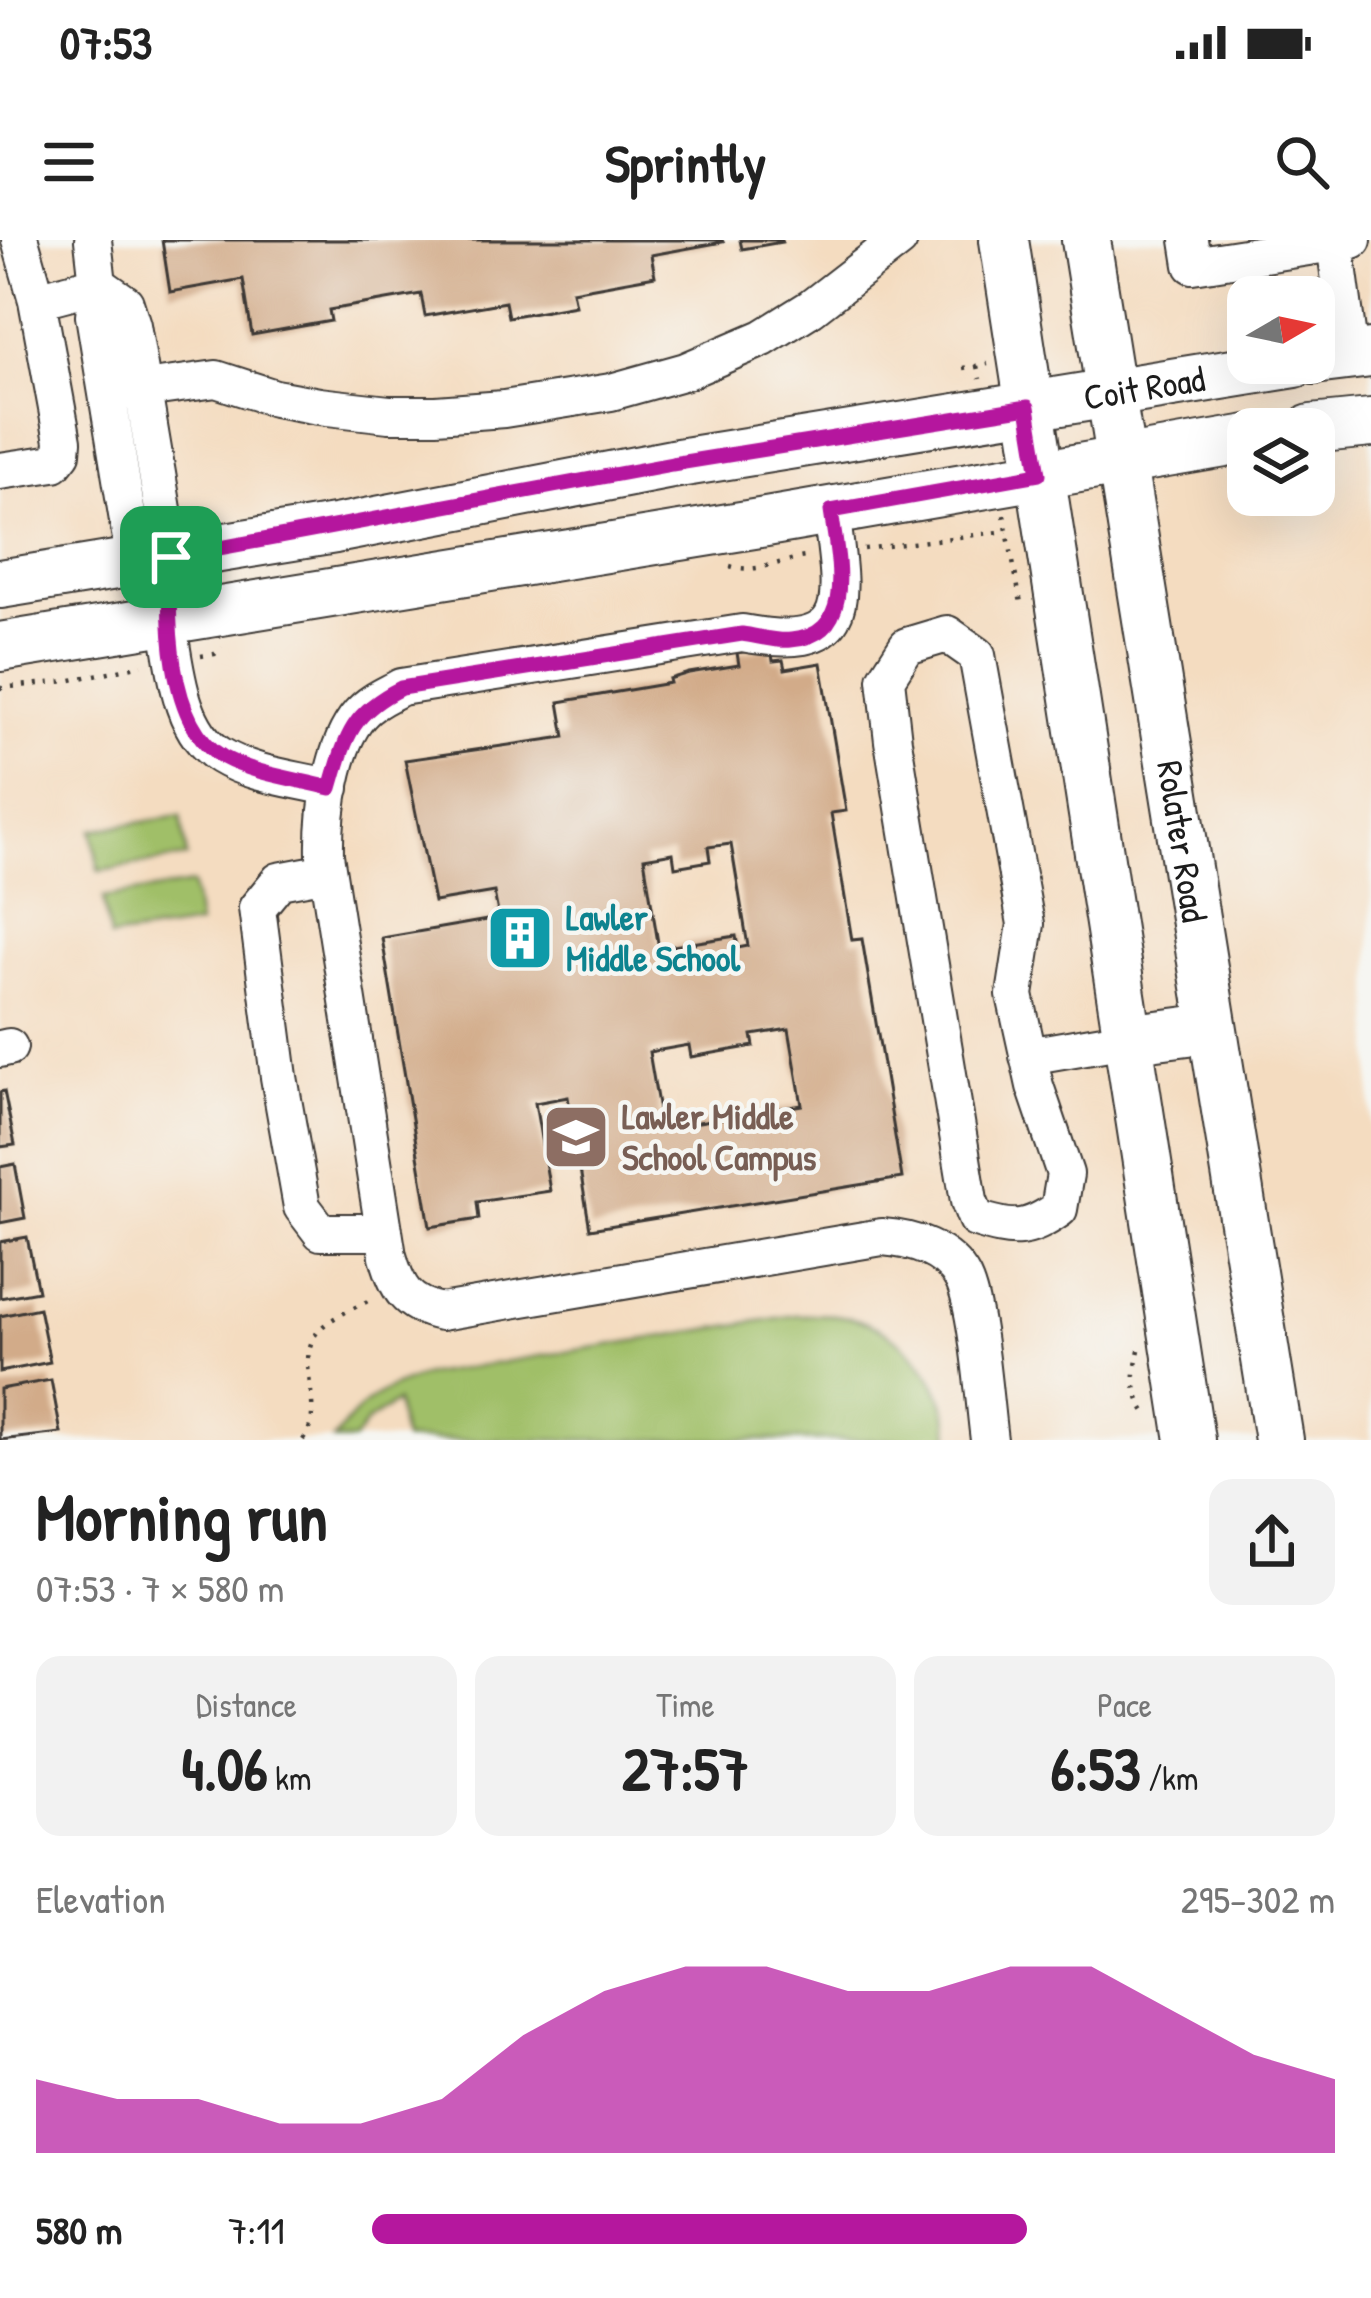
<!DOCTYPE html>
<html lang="en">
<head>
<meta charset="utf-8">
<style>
  :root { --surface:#fff; --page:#f2f2f2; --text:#222; --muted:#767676; --accent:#b5179e }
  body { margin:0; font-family:"Patrick Hand",sans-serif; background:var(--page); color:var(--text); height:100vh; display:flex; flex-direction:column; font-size:45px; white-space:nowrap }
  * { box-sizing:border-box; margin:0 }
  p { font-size:39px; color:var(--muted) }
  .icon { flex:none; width:66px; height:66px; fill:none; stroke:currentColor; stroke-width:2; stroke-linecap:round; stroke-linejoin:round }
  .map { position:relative; height:1200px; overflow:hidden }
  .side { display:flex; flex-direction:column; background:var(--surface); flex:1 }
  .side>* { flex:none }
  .needle { width:78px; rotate:81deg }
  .tools { position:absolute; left:1227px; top:36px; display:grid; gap:24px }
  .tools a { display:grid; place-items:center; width:108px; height:108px; border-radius:24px; background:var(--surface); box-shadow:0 12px 48px #0002; font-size:60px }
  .pin { position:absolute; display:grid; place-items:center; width:102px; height:102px; color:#fff; margin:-51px; border-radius:24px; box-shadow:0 6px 18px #0006 }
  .round { display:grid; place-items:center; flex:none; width:126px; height:126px; border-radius:24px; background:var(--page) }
  .headline { display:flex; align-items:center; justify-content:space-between; height:204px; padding:0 36px }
  h1 { font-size:66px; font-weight:800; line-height:90px }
  .stats { display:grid; grid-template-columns:repeat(3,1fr); gap:18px; height:204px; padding:12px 36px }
  .stats div { display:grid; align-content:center; border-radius:24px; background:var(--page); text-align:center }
  .stats b { font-size:60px; font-weight:800 }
  .stats small { font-size:33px; font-weight:400 }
  .stats p { font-size:33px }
  .chart { height:336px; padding:24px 36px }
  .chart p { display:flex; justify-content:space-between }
  .chart svg { width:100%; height:216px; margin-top:12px; fill:var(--accent); opacity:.7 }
  ul { padding:0 36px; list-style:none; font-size:39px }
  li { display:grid; grid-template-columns:192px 144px 1fr; align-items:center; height:90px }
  li i { height:30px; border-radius:15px; background:var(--accent) }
  .status { display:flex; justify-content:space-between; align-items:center; height:84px; padding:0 60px; background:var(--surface); direction:ltr }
  .status svg { height:33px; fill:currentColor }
  header { display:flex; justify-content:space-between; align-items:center; height:156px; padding:0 36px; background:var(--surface); font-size:54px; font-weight:800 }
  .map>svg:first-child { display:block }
  .green { fill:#a0bf67; stroke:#5e6e42; stroke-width:3 }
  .building { fill:#d2ab89; fill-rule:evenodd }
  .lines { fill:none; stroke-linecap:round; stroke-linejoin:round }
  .minor-casing { stroke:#3c3935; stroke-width:40 }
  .major-casing { stroke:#3c3935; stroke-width:52 }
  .path { stroke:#3c3935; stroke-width:4.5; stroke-dasharray:3 9; stroke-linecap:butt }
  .minor { stroke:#fff; stroke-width:36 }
  .major { stroke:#fff; stroke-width:48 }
  .route-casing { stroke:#fff; stroke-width:24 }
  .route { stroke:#b5179e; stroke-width:15 }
  .labels { text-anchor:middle; stroke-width:9; stroke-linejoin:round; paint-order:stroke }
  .street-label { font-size:36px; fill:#1c1c1c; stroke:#f6f6f2 }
  .culture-label { font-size:36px; font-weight:bold; fill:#0d838f; stroke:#f6f6f2; text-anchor:start }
  .education-label { font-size:36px; font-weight:bold; fill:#785e54; stroke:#f6f6f2; text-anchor:start }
</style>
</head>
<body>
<div class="status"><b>07:53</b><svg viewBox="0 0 49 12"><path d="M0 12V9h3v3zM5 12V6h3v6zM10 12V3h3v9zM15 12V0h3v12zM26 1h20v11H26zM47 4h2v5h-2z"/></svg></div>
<header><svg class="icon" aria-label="menu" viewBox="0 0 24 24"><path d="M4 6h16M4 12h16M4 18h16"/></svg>Sprintly<svg class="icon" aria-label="search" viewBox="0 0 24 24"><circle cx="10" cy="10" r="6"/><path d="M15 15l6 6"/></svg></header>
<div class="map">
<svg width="1371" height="1200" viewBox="0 0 1371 1200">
  <rect width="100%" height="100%" fill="#f6f6f2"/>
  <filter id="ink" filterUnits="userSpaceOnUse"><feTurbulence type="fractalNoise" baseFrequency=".00833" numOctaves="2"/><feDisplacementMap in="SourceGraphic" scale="24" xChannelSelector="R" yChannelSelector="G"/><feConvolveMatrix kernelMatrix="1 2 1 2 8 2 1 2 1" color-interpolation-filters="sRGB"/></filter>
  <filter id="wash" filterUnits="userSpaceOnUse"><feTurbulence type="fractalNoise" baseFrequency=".004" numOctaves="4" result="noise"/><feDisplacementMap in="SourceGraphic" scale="48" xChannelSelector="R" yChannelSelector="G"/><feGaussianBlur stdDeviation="2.7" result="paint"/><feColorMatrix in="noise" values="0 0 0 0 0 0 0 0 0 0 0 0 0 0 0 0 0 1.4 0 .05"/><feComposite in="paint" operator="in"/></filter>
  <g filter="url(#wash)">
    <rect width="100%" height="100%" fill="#f4dcc0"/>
    <path class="green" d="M181,576L187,617L99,631L92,590Z
      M192,644L198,685L110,698L103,658Z
      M796,1075C809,1075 823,1074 835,1075C896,1081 950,1139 950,1200H403L396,1162L367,1182L354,1200H333C362,1160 382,1148 429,1134Z"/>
    <g id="blocks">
      <path class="building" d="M162,0H722L723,2L651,15L655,36L572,51L575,65L508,77L505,62L425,76L421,54L329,70L331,81L252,95L243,39L170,52Z
        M740,0H782V2L742,9Z
        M771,407L773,421L783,420L785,429L821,423L846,571L831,573L852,700L862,699L902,938L590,989L568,857L535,863L550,951L477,962L479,979L430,987L382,698L499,678L494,652L434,662L405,520L565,497L559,462L670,443L669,439L689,433L739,425L737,413ZM731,604L748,706L738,708L736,696L673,706L675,719L661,721L644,618L673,613L675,627L710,621L708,607ZM789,789L802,865L662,888L649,812L689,805L691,817L754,806L752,795Z
        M4,851L15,905L0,907V852Z
        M15,924L25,978L0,983V927Z
        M27,997L38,1051L0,1058V1002Z
        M39,1068L50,1122L0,1132V1076Z
        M51,1140L61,1193L0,1200V1149Z"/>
    </g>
  </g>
  <g filter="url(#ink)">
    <use href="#blocks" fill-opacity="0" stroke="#3c3935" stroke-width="3"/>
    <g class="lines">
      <g class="minor-casing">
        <path id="minor" d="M20,0L37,60
          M93,0L98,44L94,75L135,323
          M1189,0L1193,25L1353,0
          M1335,3L1350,114
          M98,44L125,63L132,85L171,317
          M109,154L216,139L275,158L319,166L389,174H436L504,169L611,152L686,131L763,98L811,68L899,0
          M0,231L54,223L62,213L63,201L37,60L98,44
          M831,271C842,360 858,414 742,393L401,447C387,455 371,461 360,474C332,506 324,574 325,615L388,1016C397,1048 406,1065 441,1072L882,997C912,999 948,1010 963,1039C978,1070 984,1162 989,1200
          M167,378C175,423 178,490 221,516C252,535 297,539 331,548
          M947,394L977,415L1026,684L1015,755L1035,846L1065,934L1059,969C1026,992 1014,991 976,979L969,961L893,501L886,439L907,406Z
          M327,632L279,641L257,668L279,837L302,967L321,992H384
          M0,809L9,807
          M1028,816L1126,799"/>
      </g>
      <g class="major-casing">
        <g id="major">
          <path d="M1004,0L1190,1200"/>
          <path id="s1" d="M1086,0L1279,1200"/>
          <path d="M1314,120L1371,113"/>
          <path d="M1311,189L1371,183"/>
          <path id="s2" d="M0,344L335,289L672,224L1295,123"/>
          <path d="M0,407L766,282L1248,199"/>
          <path d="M1126,799L1211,788"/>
        </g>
      </g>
      <path class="path" d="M977,126L980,139
        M963,128L988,124
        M1004,275L1021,363
        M864,309L1007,291
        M730,326C756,334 778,321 805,317
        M201,416L215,414L222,407
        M0,448L67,441L142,425
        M1139,1110C1133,1138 1131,1153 1149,1177
        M303,1200C330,1164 285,1114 327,1083C340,1074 356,1067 370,1060"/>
      <use href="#minor" class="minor"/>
      <use href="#major" class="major"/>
    </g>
  </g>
  <g class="lines" filter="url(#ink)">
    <g class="route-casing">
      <path id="route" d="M1028,167L1039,234L831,271C837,316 858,395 791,400C776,402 758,396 742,394L401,448C351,473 346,496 331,548C297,539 254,534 223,517C166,484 167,373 171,317L672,224Z"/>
    </g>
    <use href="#route" class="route"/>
  </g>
  <defs>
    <g id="building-square" transform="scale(3.45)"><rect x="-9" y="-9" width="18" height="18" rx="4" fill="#0f9aa8" stroke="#f6f6f2"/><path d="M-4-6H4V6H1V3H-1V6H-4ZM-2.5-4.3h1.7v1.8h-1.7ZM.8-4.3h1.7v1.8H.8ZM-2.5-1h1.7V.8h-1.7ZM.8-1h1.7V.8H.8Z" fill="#fff"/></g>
    <g id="school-square" transform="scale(3.45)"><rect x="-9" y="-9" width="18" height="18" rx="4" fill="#8d6e63" stroke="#f6f6f2"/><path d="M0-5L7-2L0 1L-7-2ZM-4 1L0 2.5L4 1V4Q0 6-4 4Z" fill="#fff"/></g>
  </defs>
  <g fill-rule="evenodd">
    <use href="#building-square" x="520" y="698"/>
    <use href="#school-square" x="576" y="897"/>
  </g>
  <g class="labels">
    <g class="street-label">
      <text dy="13" stroke="none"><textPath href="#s2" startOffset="1161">Coit Road</textPath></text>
      <text dy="13" stroke="none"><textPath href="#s1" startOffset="609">Rolater Road</textPath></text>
    </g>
    <g class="culture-label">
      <text x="566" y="690">Lawler<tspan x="566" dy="41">Middle School</tspan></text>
    </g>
    <g class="education-label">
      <text x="622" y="889">Lawler Middle<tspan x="622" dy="41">School Campus</tspan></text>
    </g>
  </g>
</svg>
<div class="tools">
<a><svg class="needle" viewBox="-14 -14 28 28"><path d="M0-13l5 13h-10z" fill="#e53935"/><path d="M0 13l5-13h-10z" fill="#767676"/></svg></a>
<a><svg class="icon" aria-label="layers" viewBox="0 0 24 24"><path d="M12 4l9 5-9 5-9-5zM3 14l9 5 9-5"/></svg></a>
</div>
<div class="pin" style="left:171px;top:317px;background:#1e9e55"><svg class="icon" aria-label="arrive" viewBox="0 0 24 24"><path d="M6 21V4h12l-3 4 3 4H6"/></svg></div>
</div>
<section class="side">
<div class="headline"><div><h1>Morning run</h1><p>07:53 · 7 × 580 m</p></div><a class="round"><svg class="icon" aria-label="share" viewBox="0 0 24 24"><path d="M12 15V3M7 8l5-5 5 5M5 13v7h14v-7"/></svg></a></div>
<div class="stats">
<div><p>Distance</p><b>4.06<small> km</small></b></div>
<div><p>Time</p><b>27:57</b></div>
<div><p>Pace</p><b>6:53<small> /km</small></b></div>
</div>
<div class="chart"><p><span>Elevation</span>295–302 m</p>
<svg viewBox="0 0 160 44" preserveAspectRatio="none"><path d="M0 44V29L10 33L20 33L30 38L40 38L50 33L60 20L70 11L80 6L90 6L100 11L110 11L120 6L130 6L140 15L150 24L160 29V44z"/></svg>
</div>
<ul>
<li><b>580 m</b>7:11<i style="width:68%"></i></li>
</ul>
</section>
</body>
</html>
